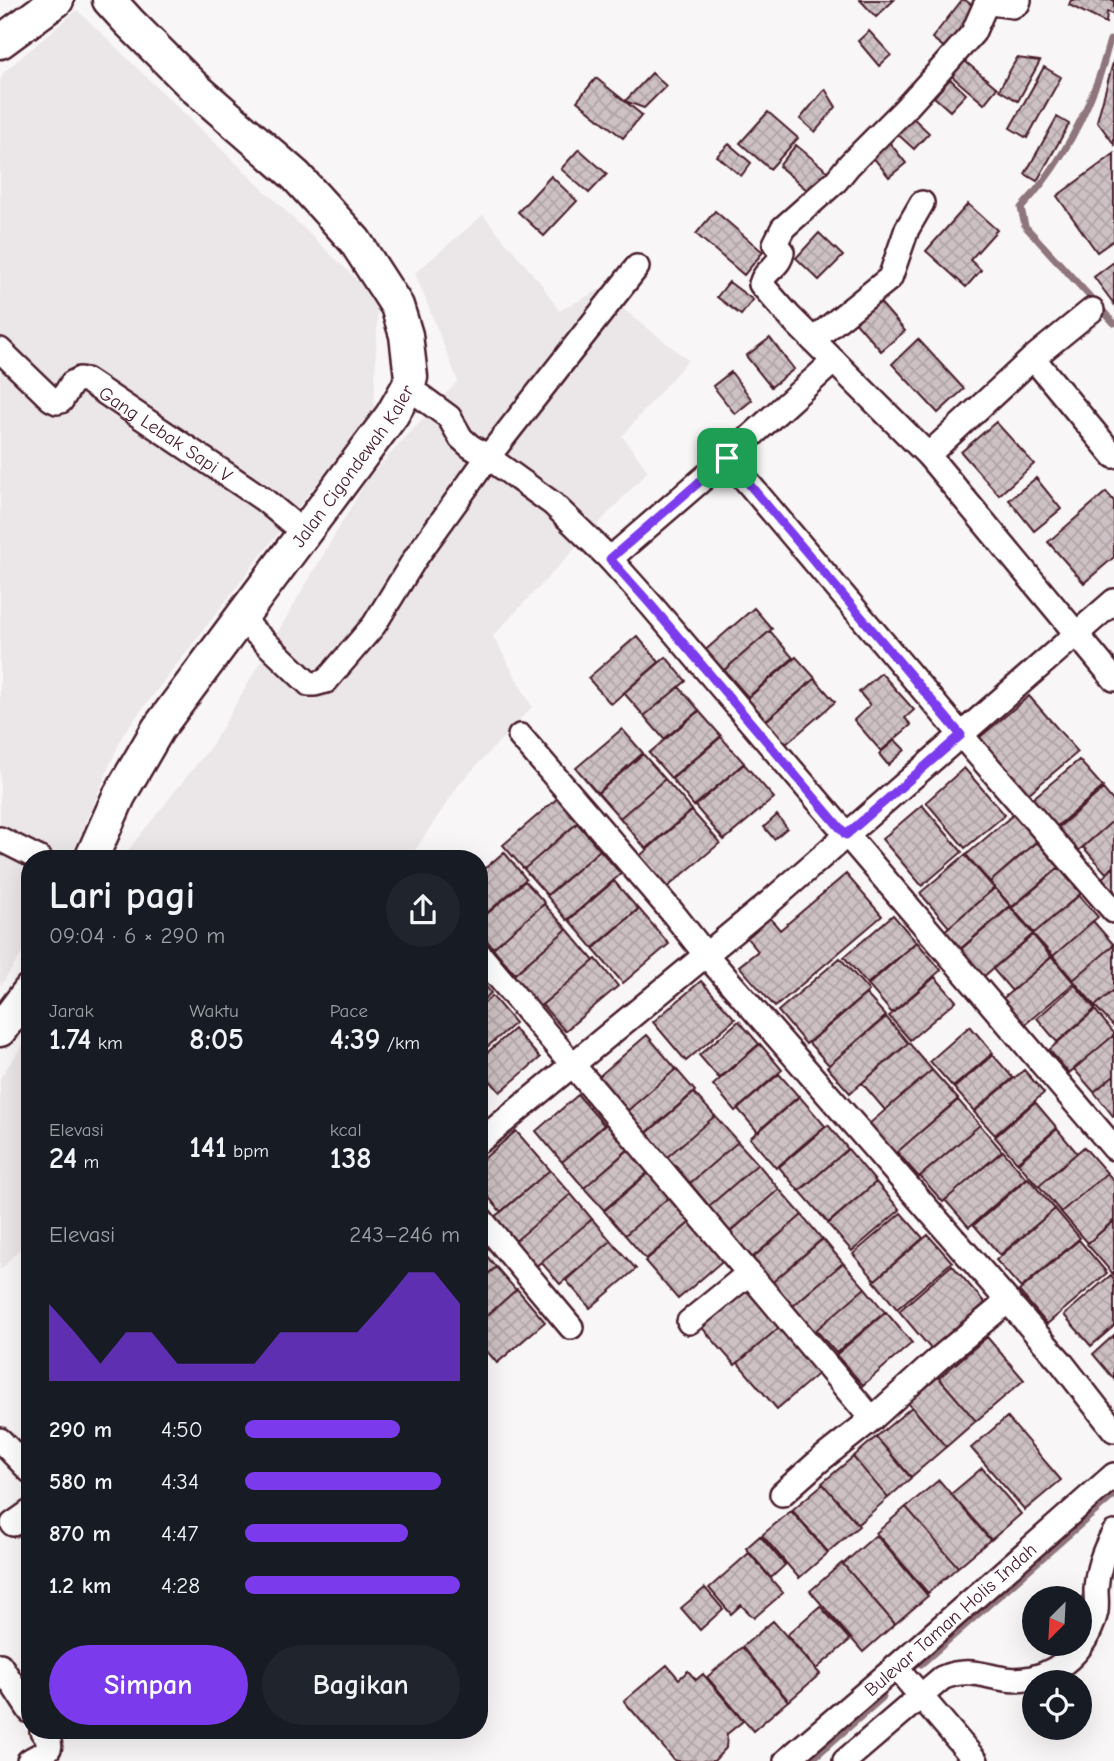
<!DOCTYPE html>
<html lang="id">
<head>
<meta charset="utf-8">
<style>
  :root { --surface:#171b24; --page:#20242c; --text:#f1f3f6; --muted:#9ea1a6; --accent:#7c3aed }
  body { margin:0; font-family:"Comic Neue",sans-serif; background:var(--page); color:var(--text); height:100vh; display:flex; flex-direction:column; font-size:26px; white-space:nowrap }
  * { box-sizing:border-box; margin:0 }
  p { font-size:23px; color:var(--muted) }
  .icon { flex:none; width:38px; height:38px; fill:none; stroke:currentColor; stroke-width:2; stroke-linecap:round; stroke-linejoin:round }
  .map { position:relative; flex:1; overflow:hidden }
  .drawer { position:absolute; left:21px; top:850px; width:467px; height:889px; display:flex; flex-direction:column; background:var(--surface); border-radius:28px; box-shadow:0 7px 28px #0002 }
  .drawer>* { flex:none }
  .needle { width:46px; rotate:204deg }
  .buttons { position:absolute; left:1022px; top:1586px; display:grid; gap:14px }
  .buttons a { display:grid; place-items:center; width:70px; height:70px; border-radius:50%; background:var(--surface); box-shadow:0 7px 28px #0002; font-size:35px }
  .pin { position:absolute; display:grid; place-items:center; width:60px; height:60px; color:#fff; margin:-30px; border-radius:14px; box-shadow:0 4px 10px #0006 }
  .round { display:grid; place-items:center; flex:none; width:74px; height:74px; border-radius:37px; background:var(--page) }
  .headline { display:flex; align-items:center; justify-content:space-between; height:119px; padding:0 28px }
  h1 { font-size:38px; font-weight:600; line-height:52px }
  .stats { display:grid; grid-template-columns:repeat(3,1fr); gap:10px; height:119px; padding:7px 28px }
  .stats div { display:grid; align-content:center }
  .stats b { font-size:30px; font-weight:600 }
  .stats small { font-size:19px; font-weight:400 }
  .stats p { font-size:19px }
  .chart { height:196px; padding:14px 28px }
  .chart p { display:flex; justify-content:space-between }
  .chart svg { width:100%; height:126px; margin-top:7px; fill:var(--accent); opacity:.7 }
  .action { display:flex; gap:14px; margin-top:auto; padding:14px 28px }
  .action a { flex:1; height:80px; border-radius:42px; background:var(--accent); color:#fff; font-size:28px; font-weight:600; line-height:80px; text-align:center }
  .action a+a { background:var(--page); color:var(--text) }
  ul { padding:0 28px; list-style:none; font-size:23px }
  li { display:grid; grid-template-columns:112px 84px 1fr; align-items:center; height:52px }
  li i { height:18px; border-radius:9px; background:var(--accent) }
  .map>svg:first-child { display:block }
  .built { fill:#ebe6e8 }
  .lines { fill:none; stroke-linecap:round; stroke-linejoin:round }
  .stream { stroke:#8f747b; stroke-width:7 }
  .building { fill:url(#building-cross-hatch); stroke:#4a1f2b; stroke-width:2 }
  .street-casing { stroke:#4a1f2b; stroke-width:28 }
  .secondary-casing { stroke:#4a1f2b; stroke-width:37 }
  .street { stroke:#fff; stroke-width:23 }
  .secondary { stroke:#fff; stroke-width:32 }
  .route-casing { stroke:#fff; stroke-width:14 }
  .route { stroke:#7c3aed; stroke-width:9 }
  .labels { text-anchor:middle; stroke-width:7; stroke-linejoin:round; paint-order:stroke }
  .street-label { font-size:19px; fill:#4a1f2b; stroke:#fff }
</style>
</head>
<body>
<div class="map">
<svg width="1114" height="1761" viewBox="0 0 1114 1761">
  <defs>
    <pattern id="building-cross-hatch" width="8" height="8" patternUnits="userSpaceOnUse" patternTransform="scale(1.75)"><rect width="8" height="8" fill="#cdc1c4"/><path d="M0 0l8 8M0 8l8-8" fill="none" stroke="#b2a5a9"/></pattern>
  </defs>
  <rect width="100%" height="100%" fill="#f8f6f7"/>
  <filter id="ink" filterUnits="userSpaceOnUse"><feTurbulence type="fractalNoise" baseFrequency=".0143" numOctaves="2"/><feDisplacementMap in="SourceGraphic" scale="14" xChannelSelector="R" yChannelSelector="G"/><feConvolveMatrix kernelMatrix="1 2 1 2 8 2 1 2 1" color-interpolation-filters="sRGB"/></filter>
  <g filter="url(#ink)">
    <path class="built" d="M77,10L378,300L374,409L123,734L70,859H30V942L0,986V81L3,73Z
      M483,215L542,285L559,311L599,290L688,360L622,436L648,471L493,636L532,707L460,783L409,859H121L212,745L368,478L458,381L415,273Z
      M30,1035V1238L0,1270V1078Z"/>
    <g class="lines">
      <path class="stream" d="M1110,40C1105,56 1102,72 1095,87C1078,131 1053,174 1021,208L1025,226L1114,323
        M921,1664L1114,1495
        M810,1761L883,1697"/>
    </g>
    <path class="building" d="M860,0H894L876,17Z
      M962,0H965L977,9L945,48L932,38Z
      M1071,0H1114V14L1107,12L1106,23L1069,5Z
      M869,31L891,55L879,66L858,41Z
      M960,57L997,88L984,104L947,72Z
      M1017,58L1040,61L1018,101L999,90Z
      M1114,59V144L1097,121Z
      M1044,67L1061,77L1027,138L1010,128Z
      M652,73L666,86L644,108L625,101Z
      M596,78L642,115L623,138L577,101Z
      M950,79L966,94L950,111L934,97Z
      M825,89L836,107L815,132L800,119Z
      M768,112L798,138L770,169L740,143Z
      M909,114L929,133L914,149L893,130Z
      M1057,117L1069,124L1037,181L1025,174Z
      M885,137L906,163L889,177L868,151Z
      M729,144L751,163L741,176L717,156Z
      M796,145L832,175L814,196L779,166Z
      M579,149L607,174L589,193L561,169Z
      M1114,154V240L1097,252L1057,196Z
      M551,176L577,201L544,236L518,212Z
      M968,204L997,230L970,260L981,270L966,287L926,251Z
      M715,211L763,252L744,275L696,234Z
      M819,233L843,256L819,280L796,258Z
      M1114,262V304L1094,277Z
      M729,282L753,300L741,315L717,297Z
      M878,300L905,331L881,351L854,320Z
      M770,338L794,369L771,387L746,356Z
      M918,339L964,389L938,413L892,364Z
      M731,372L752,400L735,414L713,386Z
      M996,422L1034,464L999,495L961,452Z
      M1036,478L1061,509L1034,531L1009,500Z
      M1106,492L1114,501V557L1084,583L1048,542Z
      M754,608L772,629L721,673L703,652Z
      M770,631L793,658L748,697L724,670Z
      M637,636L659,662L611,704L588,678Z
      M666,657L686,681L644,716L624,693Z
      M796,657L815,678L765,721L747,699Z
      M881,673L914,710L905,718L911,725L881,751L854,720L870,705L859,692Z
      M815,679L835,702L786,744L766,721Z
      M679,687L699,710L664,739L644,716Z
      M1029,696L1078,752L1028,794L979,738Z
      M699,711L721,736L671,778L649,753Z
      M622,729L643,753L597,793L576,768Z
      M721,737L744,763L694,806L672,779Z
      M895,740L905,750L888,765L879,754Z
      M643,754L665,779L620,818L598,793Z
      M1079,760L1103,787L1056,827L1032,799Z
      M744,764L774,798L724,840L695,806Z
      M964,768L1005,815L965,848L926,802Z
      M665,779L692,810L646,849L620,818Z
      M1103,789L1114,802V820L1078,851L1058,828Z
      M559,797L580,821L524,869L503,845Z
      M922,805L962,852L922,886L882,839Z
      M692,811L720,843L664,890L636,859Z
      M1014,814L1037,841L990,882L966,855Z
      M777,815L787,828L774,839L764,827Z
      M1114,820V866L1106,873L1083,847Z
      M577,823L600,850L547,895L524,869Z
      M1037,842L1059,867L1012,907L990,882Z
      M600,850L621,874L567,920L547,896Z
      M504,852L526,879L480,919V873Z
      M965,855L994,888L949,927L920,893Z
      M1114,867V895L1101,879Z
      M1059,868L1081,894L1034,933L1012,908Z
      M846,874L882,916L775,1007L739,966L758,951L747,938L770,918L780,930Z
      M525,881L545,903L493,948L480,932V920Z
      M614,881L638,909L593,948L569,920Z
      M995,888L1010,906L959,950L943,932Z
      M1079,895L1098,917L1053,956L1033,934Z
      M544,904L567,929L515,974L493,948Z
      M1010,907L1033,934L982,978L959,951Z
      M639,909L669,944L623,983L593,949Z
      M893,915L916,942L867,984L844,957Z
      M1093,921L1114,945L1073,980L1053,956Z
      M567,929L594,961L532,1013L505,982Z
      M1033,935L1051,957L1012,991L993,969Z
      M917,942L941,970L892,1013L868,985Z
      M1114,945V990L1095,1006L1073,980Z
      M1052,957L1074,983L1023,1026L1001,1000Z
      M840,958L869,991L806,1044L778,1011Z
      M596,959L618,986L565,1031L542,1005Z
      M935,977L956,1001L910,1040L889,1016Z
      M480,979L491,993L480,1003Z
      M701,981L735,1019L686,1061L653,1022Z
      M1075,985L1095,1009L1057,1042L1037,1018Z
      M1114,990V1027L1095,1006Z
      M866,994L886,1016L829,1065L809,1043Z
      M492,996L515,1023L480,1053V1007Z
      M1095,1010L1114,1033V1035L1069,1073L1049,1050Z
      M886,1017L908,1043L850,1093L827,1067Z
      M739,1021L759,1044L719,1078L699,1055Z
      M970,1026L993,1053L953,1087L930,1061Z
      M514,1029L540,1058L500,1092L480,1069V1059Z
      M647,1035L676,1069L626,1112L597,1078Z
      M1114,1035V1075L1094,1092L1074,1069Z
      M909,1043L932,1070L885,1110L862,1083Z
      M760,1044L782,1070L735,1111L713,1085Z
      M993,1055L1013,1078L974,1111L954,1088Z
      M676,1069L695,1091L644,1135L625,1113Z
      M932,1070L958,1099L895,1154L869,1124Z
      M1024,1070L1044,1093L995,1135L974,1112Z
      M779,1074L799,1097L758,1132L738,1109Z
      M1114,1075V1115L1113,1116L1094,1092Z
      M694,1093L715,1116L667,1157L647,1133Z
      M578,1095L604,1125L562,1162L536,1131Z
      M799,1096L825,1126L776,1168L750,1138Z
      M958,1100L980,1125L919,1177L897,1152Z
      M1035,1102L1057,1128L1017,1162L995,1137Z
      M715,1116L738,1142L690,1183L667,1157Z
      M610,1121L632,1146L584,1188L562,1162Z
      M828,1125L848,1149L799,1191L779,1167Z
      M980,1125L1002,1151L943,1202L920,1176Z
      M1057,1129L1077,1153L1038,1186L1018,1163Z
      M516,1131L550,1170L501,1212L480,1187V1162Z
      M738,1142L758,1164L709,1206L690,1183Z
      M634,1145L653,1168L604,1210L584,1188Z
      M1084,1147L1107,1173L1061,1212L1039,1186Z
      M848,1149L876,1182L828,1223L800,1191Z
      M1003,1151L1026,1178L969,1227L945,1200Z
      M758,1164L779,1189L724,1237L702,1212Z
      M653,1169L674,1193L625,1235L604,1211Z
      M550,1170L571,1194L513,1243L492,1219Z
      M1107,1173L1114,1181V1220L1088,1243L1061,1212Z
      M1028,1178L1055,1209L1000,1255L974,1225Z
      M876,1182L900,1210L852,1251L828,1224Z
      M779,1189L802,1215L747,1262L725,1237Z
      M571,1194L592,1219L534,1268L513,1243Z
      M673,1194L695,1218L646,1259L625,1235Z
      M1055,1209L1080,1238L1021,1288L996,1260Z
      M901,1213L923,1238L875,1280L853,1254Z
      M802,1215L822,1239L767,1287L746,1264Z
      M592,1219L611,1241L560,1284L541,1262Z
      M694,1219L727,1257L678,1299L645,1261Z
      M1114,1221V1275L1087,1244Z
      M928,1235L952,1262L897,1309L874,1281Z
      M823,1239L843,1263L789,1309L768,1286Z
      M1079,1240L1107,1273L1047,1324L1019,1291Z
      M611,1241L636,1269L590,1308L566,1280Z
      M480,1248L496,1267L480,1281Z
      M843,1263L865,1288L809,1336L787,1311Z
      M952,1265L985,1303L931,1349L899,1311Z
      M496,1267L516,1290L480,1322V1281Z
      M1111,1275L1114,1279V1326L1091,1346L1064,1315Z
      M745,1282L782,1325L735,1365L698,1323Z
      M865,1288L885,1312L836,1353L816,1330Z
      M517,1289L545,1322L497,1363L480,1343V1322Z
      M886,1312L912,1343L863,1385L836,1355Z
      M782,1325L822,1370L777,1409L738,1363Z
      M1114,1335V1379L1093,1354Z
      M987,1337L1024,1380L976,1421L939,1378Z
      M938,1377L976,1421L946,1447L908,1403Z
      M912,1407L946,1447L911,1477L876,1437Z
      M1007,1417L1061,1480L1025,1510L971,1448Z
      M876,1437L911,1478L888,1498L853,1457Z
      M853,1457L888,1498L858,1524L822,1483Z
      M982,1468L1021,1514L991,1540L951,1494Z
      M939,1480L990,1540L958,1567L906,1507Z
      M823,1484L859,1526L828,1552L792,1510Z
      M906,1507L958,1567L928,1593L876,1533Z
      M791,1511L828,1553L799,1578L762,1535Z
      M876,1535L928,1596L895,1624L843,1564Z
      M760,1536L785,1565L771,1578L746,1548Z
      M749,1553L783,1593L754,1618L741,1605L731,1614L709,1588Z
      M842,1563L895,1624L863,1652L810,1591Z
      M705,1588L723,1609L700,1630L681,1608Z
      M820,1606L850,1640L816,1669L787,1635Z
      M773,1621L820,1674L789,1701L742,1647Z
      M742,1647L788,1701L753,1731L707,1677Z
      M667,1665L679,1679L688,1671L696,1680L703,1674L743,1721L727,1734L726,1748L714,1761H675L624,1701Z"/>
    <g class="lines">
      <g class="street-casing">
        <g id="street">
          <path d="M1019,0L1018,3L1013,6L991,3L985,6L973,33L943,67L904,110L849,165L836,181L783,228L775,244L782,252C780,267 765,269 761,284L790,317L928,455L1114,679"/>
          <path d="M813,340L890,278L907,229L922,203"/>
          <path id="s1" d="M0,350L51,399L57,402L61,401L72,383L80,379L86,380L263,499L304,533"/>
          <path d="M1033,358L1114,456"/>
          <path d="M408,387L449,417L461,438L470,446L488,457L553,504L610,559L651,605L1114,1148"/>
          <path d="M928,455L1033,358L1092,310"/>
          <path d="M727,458L974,750L1114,911"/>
          <path d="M610,559L727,458L834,361"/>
          <path d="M240,618L309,684H315L326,681L374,625L416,557L488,457L637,267"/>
          <path d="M520,736L672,912L706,955L1061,1362L1114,1430"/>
          <path d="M0,839L40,859"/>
          <path d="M480,955L872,1419"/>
          <path d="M480,1141L771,901L1114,601"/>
          <path d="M480,1218L571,1327"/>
          <path d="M689,1322L749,1273"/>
          <path d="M0,1440L30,1471"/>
          <path d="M782,1494L819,1461L872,1419L936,1361L1008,1301"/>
          <path d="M13,1524L30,1512"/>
          <path d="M0,1665L30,1711"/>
          <path d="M896,1667L976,1761"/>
          <path d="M29,1761C47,1750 58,1751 42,1731"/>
          <path id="s2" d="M786,1761L896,1667L1114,1475"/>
          <path d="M845,1761L942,1678C977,1663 997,1686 1032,1678C1065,1670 1089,1644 1096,1611C1097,1604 1096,1597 1096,1590C1097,1570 1104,1550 1114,1533"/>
        </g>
      </g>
      <g class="secondary-casing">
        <g id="secondary">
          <path d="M0,42L57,0"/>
          <path id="s3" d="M91,859L119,796L158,729L392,415L408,387L411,377L406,335L397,306L355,241L296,176L193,86L129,22L109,0"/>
          <path d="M0,1030L30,990"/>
        </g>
      </g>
      <use href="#street" class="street"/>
      <use href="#secondary" class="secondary"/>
    </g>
  </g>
  <g class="lines" filter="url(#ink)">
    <g class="route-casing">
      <path id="route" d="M727,458L961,735L846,835L651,605L610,559Z"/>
    </g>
    <use href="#route" class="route"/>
  </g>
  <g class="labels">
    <g class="street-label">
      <text dy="7" stroke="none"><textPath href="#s1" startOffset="214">Gang Lebak Sapi V</textPath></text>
      <text dy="7" stroke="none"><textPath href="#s3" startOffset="474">Jalan Cigondewah Kaler</textPath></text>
      <text dy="7" stroke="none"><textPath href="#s2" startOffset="217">Bulevar Taman Holis Indah</textPath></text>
    </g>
  </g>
</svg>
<div class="buttons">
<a><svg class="needle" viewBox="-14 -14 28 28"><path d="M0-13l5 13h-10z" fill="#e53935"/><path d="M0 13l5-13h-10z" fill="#9ea1a6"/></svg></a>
<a><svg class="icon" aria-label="locate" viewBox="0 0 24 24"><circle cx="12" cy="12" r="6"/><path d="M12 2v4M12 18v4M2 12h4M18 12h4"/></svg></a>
</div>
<div class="pin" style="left:727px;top:458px;background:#1e9e55"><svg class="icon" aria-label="arrive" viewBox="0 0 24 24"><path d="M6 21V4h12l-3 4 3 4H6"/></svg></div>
<section class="drawer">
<div class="headline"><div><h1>Lari pagi</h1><p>09:04 · 6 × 290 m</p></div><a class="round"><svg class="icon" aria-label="share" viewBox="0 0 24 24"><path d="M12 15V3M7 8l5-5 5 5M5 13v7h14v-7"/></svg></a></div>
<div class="stats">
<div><p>Jarak</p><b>1.74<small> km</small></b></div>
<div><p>Waktu</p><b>8:05</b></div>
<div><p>Pace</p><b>4:39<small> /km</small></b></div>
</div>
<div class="stats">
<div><p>Elevasi</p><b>24<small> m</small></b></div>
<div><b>141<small> bpm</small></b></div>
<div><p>kcal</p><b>138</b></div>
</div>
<div class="chart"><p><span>Elevasi</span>243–246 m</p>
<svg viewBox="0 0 160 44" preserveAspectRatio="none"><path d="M0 44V17L10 27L20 38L30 27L40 27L50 38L60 38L70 38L80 38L90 27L100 27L110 27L120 27L130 17L140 6L150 6L160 17V44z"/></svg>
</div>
<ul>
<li><b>290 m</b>4:50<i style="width:72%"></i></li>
<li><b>580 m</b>4:34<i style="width:91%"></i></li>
<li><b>870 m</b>4:47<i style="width:76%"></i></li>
<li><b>1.2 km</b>4:28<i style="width:100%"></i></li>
</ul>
<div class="action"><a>Simpan</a><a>Bagikan</a></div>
</section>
</div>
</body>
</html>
